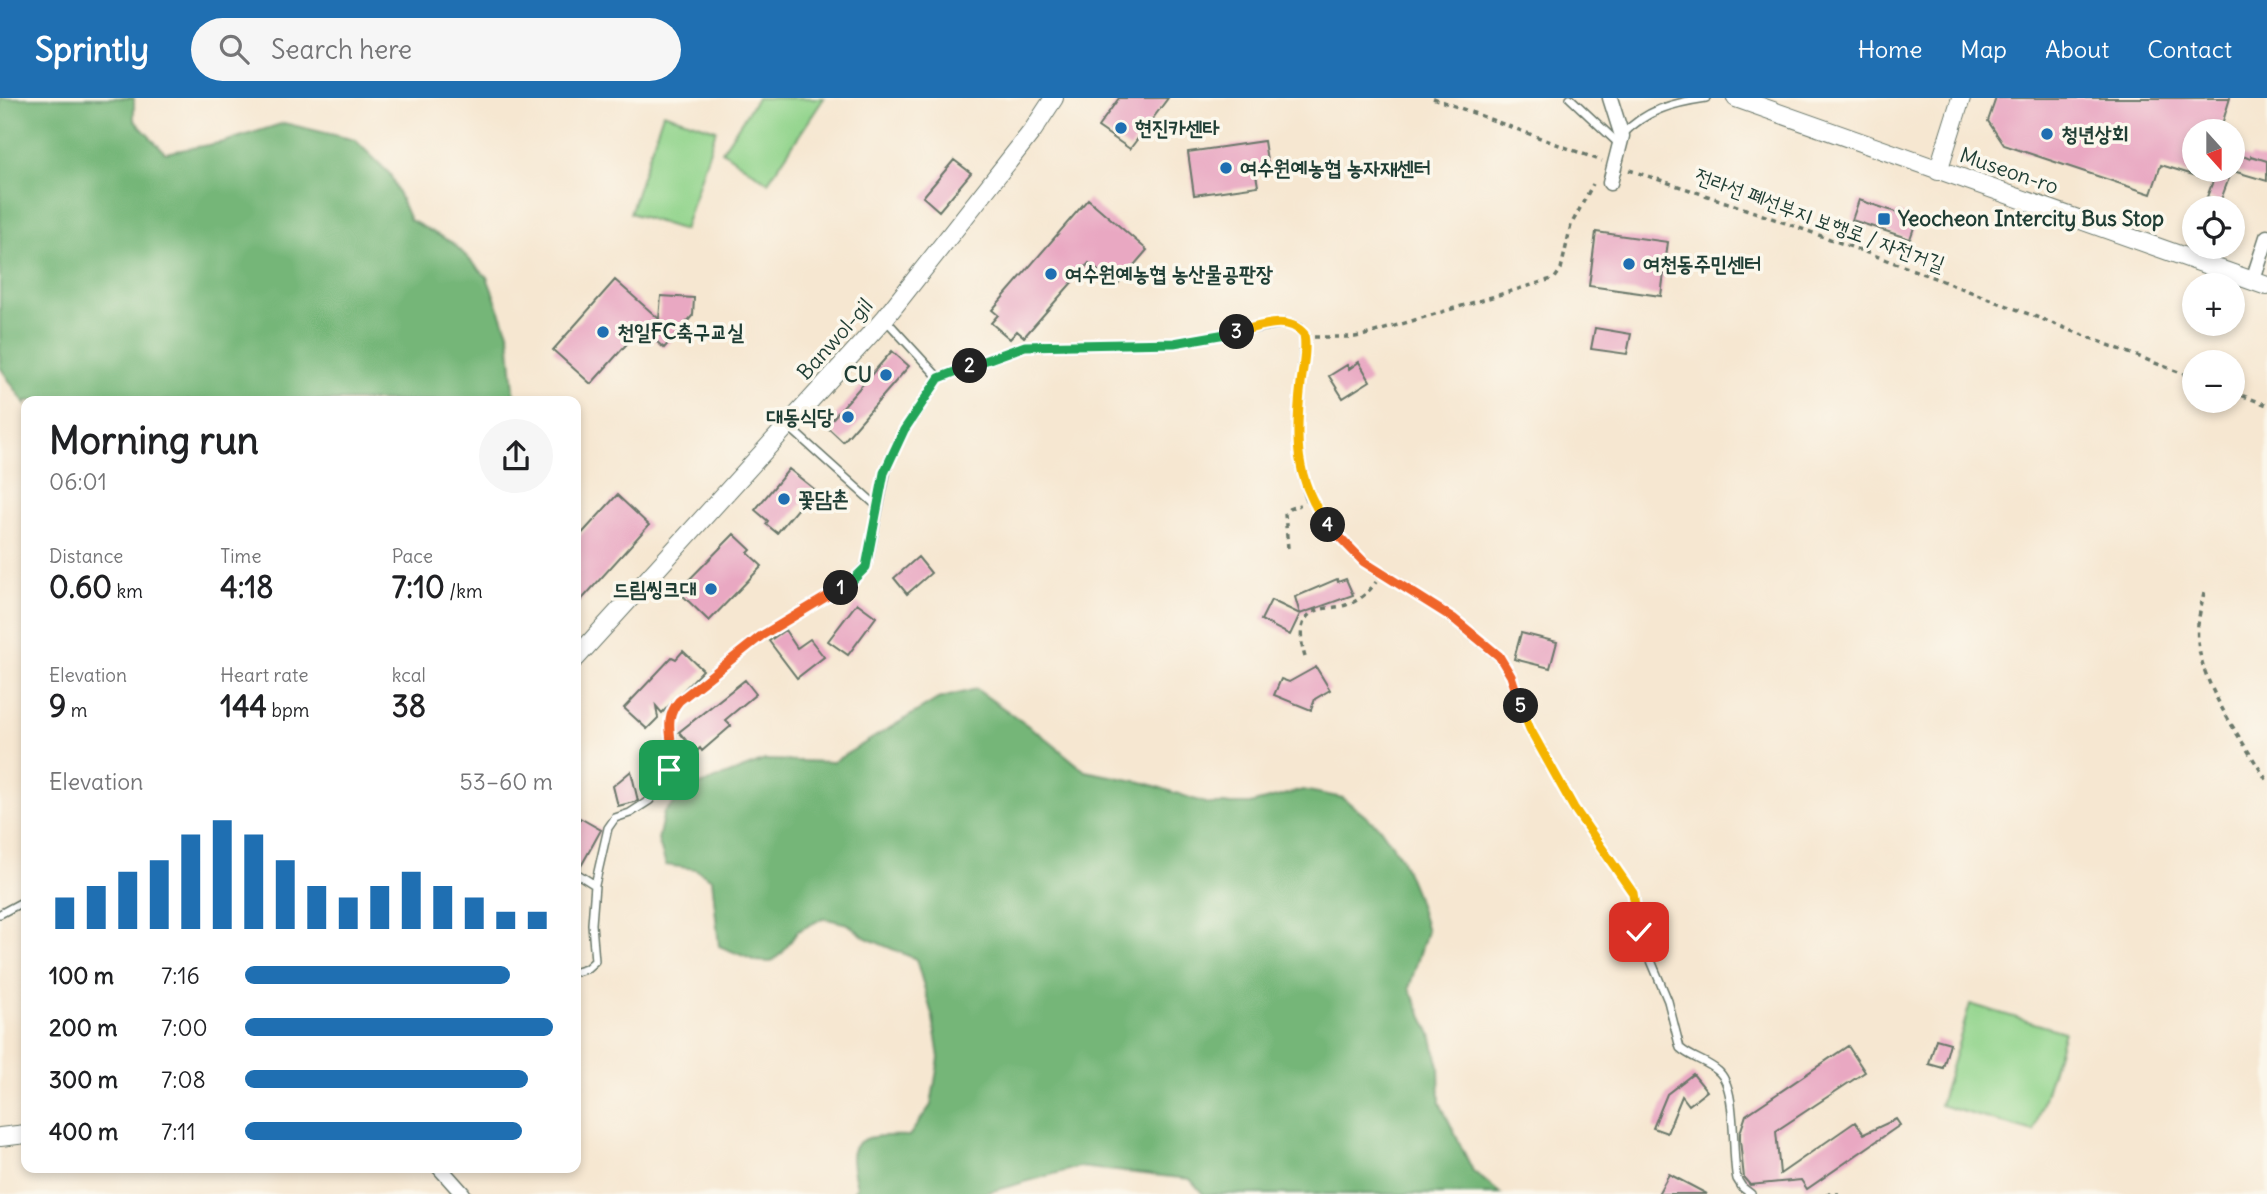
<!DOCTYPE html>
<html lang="en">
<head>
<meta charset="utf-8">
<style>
  :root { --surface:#fff; --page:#f6f6f6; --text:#202124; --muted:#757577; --accent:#1f6fb2 }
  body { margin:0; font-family:Delius,"Poor Story",sans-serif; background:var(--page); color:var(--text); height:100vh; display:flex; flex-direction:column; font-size:26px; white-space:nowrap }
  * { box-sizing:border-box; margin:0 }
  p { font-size:23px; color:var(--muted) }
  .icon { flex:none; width:38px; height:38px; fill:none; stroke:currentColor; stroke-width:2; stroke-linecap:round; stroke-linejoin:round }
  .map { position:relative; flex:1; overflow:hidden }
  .side { position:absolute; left:21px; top:298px; width:560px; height:777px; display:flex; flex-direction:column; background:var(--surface); border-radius:14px; box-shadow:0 4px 10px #0003 }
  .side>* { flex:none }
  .needle { width:46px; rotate:159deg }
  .tools { position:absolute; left:2182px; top:21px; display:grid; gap:14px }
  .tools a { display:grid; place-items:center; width:63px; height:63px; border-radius:50%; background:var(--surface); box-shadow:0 4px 10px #0003; font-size:35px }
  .pin { position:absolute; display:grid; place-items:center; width:60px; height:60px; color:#fff; margin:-30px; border-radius:14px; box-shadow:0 4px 10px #0006 }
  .km { position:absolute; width:35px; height:35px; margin:-18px; border-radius:50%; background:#222; color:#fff; font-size:19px; line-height:35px; text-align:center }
  .round { display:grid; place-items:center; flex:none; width:74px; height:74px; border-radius:37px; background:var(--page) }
  .overview { display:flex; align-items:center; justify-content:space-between; height:119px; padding:0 28px }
  h1 { font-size:38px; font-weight:700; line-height:52px }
  .metrics { display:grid; grid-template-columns:repeat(3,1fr); gap:10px; height:119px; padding:7px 28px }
  .metrics div { display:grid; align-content:center }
  .metrics b { font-size:30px; font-weight:700 }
  .metrics small { font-size:19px; font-weight:400 }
  .metrics p { font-size:19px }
  .chart { height:196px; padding:14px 28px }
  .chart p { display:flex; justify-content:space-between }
  .chart svg { width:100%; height:126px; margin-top:7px; stroke:var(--accent); stroke-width:6 }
  ul { padding:0 28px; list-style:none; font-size:23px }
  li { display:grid; grid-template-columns:112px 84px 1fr; align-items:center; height:52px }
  li i { height:18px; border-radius:9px; background:var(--accent) }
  header { display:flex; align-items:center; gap:42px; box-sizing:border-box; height:98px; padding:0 35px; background:var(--accent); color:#fff }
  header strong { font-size:33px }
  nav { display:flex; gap:38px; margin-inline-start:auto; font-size:24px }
  .search { width:490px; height:63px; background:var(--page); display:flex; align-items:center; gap:18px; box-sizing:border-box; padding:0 24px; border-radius:38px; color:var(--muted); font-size:26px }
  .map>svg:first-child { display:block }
  .green { fill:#92d48c; stroke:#588860; stroke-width:2 }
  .forest { fill:#75b678; stroke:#4a7a56; stroke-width:2 }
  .building { fill:#e9a8c2 }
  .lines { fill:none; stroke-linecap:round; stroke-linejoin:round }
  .service-casing { stroke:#6a786b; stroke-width:10 }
  .minor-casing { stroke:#6a786b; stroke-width:17 }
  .tertiary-casing { stroke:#6a786b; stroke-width:20 }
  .path { stroke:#6a786b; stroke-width:3.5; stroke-dasharray:5 5; stroke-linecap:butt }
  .service { stroke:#fff; stroke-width:7 }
  .minor { stroke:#fff; stroke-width:14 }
  .tertiary { stroke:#fff; stroke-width:18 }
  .split-1-casing { stroke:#fff; stroke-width:14 }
  .split-2-casing { stroke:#fff; stroke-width:14 }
  .split-3-casing { stroke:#fff; stroke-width:14 }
  .split-4-casing { stroke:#fff; stroke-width:14 }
  .split-5-casing { stroke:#fff; stroke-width:14 }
  .split-6-casing { stroke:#fff; stroke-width:14 }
  .split-1 { stroke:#f0652b; stroke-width:9 }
  .split-2 { stroke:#22a559; stroke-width:9 }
  .split-3 { stroke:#22a559; stroke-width:9 }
  .split-4 { stroke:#f5b400; stroke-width:9 }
  .split-5 { stroke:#f0652b; stroke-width:9 }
  .split-6 { stroke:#f5b400; stroke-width:9 }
  .poi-dot { fill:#1f6fb2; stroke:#fbf7ec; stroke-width:2.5 }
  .labels { text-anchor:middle; stroke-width:7; stroke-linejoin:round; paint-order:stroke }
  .poi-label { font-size:21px; font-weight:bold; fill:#1f3d34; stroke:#fbf7ec; text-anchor:start }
  .street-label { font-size:21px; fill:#1f3d34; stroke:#fbf7ec }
</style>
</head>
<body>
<header>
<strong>Sprintly</strong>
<div class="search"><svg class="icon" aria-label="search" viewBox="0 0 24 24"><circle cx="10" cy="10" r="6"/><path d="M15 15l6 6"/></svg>Search here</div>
<nav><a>Home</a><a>Map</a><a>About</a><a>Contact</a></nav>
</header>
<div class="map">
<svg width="2267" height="1096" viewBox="0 0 2267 1096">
  <rect width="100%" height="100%" fill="#fbf7ec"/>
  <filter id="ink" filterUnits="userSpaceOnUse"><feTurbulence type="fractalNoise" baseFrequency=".0143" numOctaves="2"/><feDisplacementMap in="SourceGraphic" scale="14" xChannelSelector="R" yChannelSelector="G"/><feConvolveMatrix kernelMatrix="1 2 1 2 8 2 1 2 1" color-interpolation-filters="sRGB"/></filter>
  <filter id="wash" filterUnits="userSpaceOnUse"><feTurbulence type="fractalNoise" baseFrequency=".00686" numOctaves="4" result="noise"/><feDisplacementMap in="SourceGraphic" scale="28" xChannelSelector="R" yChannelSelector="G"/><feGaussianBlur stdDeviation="1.57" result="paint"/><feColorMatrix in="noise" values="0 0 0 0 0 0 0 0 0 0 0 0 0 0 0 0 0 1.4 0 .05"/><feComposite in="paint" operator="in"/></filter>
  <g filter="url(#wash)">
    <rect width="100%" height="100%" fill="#f6e7d1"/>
    <path class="green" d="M757,0H824L768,84L722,53Z
      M663,15L716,32L684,132L630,115Z
      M1970,906L2064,934L2034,1034L1940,1007Z"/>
    <path class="forest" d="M0,0H134V22L165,55L224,44L284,25L355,42L390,76L410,122L453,145L487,179L509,237L515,303H26V307L0,269Z
      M976,591L1044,639L1085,673L1146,685L1208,706H1250L1303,692L1343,700L1380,730L1401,760L1415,794L1427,833L1409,890L1431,936L1439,969L1440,1005L1473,1073L1501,1096H1203L1190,1081L1079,1069L982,1096H851L857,1089C855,1080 852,1069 852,1060C852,1033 891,1038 909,1038L931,1007L939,960L933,920L916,861L866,840L848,826L823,820L798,833L783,854L771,864L756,863L719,848L712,781L695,771L666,767L658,742L664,714L692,690L765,662L833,664L938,601Z"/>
    <g id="blocks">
      <path class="building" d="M1119,0H1168L1130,51L1098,29Z
        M1996,0H2230L2220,33H2194V72H2232L2220,104L2207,99L2213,83L2161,67L2151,96L2004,47L1988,23Z
        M1264,43L1268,69L1255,71L1258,88L1194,97L1188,54Z
        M2233,54L2250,61L2251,58L2267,63V83L2233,73Z
        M954,62L971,75L939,113L923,99Z
        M1088,101L1147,152L1116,188L1089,165L1024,239L1017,233L1010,241L991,225L998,217L992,212Z
        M1859,102L1917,121L1910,141L1852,122Z
        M1596,134L1668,144L1661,198L1589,188Z
        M615,182L659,221L661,198L694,200L693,217L664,250L641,230L591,286L553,252Z
        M1595,230L1631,236L1627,256L1591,251Z
        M892,253L909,268L843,344L826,328Z
        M1359,264L1370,283L1343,300L1329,278L1347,267L1349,271Z
        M789,371L814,391L777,435L766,426L768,423L755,412Z
        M617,397L649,427L576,508V442Z
        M734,436L751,452L748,455L762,468L709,523L678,493Z
        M918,459L931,475L907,496L894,480Z
        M1337,481L1338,484L1346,481L1353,497L1300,516L1295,499Z
        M1271,502L1300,516L1290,537L1261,522Z
        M857,505L876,519L848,557L828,543Z
        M785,532L797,550L810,541L824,559L797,580L769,543Z
        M1521,535L1557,544L1550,570L1514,561Z
        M683,553L703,572L662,615L656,608L658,620L647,631L624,610L672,559L676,561Z
        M1316,569L1330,592L1315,601L1311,612L1274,597L1281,581L1289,584Z
        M745,582L756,596L725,622L731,628L702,653L700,650L696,654L679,634Z
        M662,648L663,670L659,677L650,678L648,660Z
        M631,673L638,703L618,708L613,688Z
        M580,720L601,732L580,770L576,769V728Z
        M1936,941L1950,945L1943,970L1929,966Z
        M1848,948L1865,974L1776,1033L1780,1076L1855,1024L1864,1036L1896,1021L1900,1027L1807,1091L1801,1082L1750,1087L1744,1080L1740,1042V1035L1746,1017Z
        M1693,976L1707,993L1689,1007L1682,998L1667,1035L1653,1030L1667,996Z
        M1669,1076L1707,1096H1658Z"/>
    </g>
  </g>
  <g filter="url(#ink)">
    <use href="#blocks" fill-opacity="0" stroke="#6a786b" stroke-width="2"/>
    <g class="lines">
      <g class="service-casing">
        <path id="service" d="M1570,0L1620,47
          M1622,37C1646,12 1672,5 1706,0
          M885,221L939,280
          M788,328L878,409
          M576,775L595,787
          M0,816L26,802
          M576,874L586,871L595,863L592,826L595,787L608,730L615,720L630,715L650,702L669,672L673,656L670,616L673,610L691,592L761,538L853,482L868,464L888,365L904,333L939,280L1025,248L1174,245L1286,225L1299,230L1305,239L1297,329L1300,367L1309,399L1331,430L1364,464L1453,520L1503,563L1511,578L1530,631L1574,710L1633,795L1639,834L1668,903L1680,950C1691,960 1707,963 1718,973C1738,989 1731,1055 1737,1081L1742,1089L1751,1096"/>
      </g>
      <g class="minor-casing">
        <path id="minor" d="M1610,0L1622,38L1610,85
          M2253,182L2267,139
          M439,1069L463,1096"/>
      </g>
      <g class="tertiary-casing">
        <path id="tertiary" d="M1736,0L2267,188
          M1938,73L1961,0
          M576,560L885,220L1033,32L1054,0
          M0,1039L26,1036"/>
      </g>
      <path class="path" d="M1433,0L1602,63
        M1629,72C1820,133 2007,208 2194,280
        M1314,239H1355L1365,237L1555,180L1561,171L1571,127L1593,86
        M2233,294L2267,307
        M1288,450L1285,416L1289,411L1300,407
        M2204,494C2201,510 2196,527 2198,543C2202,590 2243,643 2267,683
        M1305,559C1300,543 1297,518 1318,512C1327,509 1337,510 1346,507C1359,503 1368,495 1376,484
        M1826,1096H1839"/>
      <use href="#service" class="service"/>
      <use href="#minor" class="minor"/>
      <use href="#tertiary" class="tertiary"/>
    </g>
  </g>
  <g class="lines" filter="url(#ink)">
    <g class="split-1-casing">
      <path id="split-1" d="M669,672C679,647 659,626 679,603L761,538L841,490"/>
    </g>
    <g class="split-2-casing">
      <path id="split-2" d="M841,490L853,482L866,469L884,375L904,332L939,280L970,268"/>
    </g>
    <g class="split-3-casing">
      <path id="split-3" d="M970,268L1025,248L1174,245L1237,234"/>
    </g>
    <g class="split-4-casing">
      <path id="split-4" d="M1237,234C1259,229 1287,216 1304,236C1307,252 1303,269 1301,285C1295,339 1294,382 1328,427"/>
    </g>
    <g class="split-5-casing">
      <path id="split-5" d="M1328,427L1364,464L1453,520L1499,558L1511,578L1521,608"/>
    </g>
    <g class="split-6-casing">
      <path id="split-6" d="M1521,608L1530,631L1574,710L1633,795L1639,834"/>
    </g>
    <use href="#split-1" class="split-1"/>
    <use href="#split-2" class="split-2"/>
    <use href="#split-3" class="split-3"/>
    <use href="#split-4" class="split-4"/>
    <use href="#split-5" class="split-5"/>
    <use href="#split-6" class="split-6"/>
  </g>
  <g class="poi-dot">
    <circle cx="1121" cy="30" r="7"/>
    <circle cx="2047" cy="36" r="7"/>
    <circle cx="1226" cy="70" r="7"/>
    <rect x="1877" y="114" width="14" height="14" rx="3.5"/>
    <circle cx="1629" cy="166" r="7"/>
    <circle cx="1051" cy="176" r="7"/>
    <circle cx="603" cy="234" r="7"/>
    <circle cx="886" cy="277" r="7"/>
    <circle cx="848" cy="319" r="7"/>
    <circle cx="784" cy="401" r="7"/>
    <circle cx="711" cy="491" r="7"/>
  </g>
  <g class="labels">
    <g class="poi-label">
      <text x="1135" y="37">현진카센타</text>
      <text x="2061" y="43">청년상회</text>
      <text x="1240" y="77">여수원예농협 농자재센터</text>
      <text x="1898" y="128">Yeocheon Intercity Bus Stop</text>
      <text x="1643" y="173">여천동주민센터</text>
      <text x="1065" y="183">여수원예농협 농산물공판장</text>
      <text x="617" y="241">천일FC축구교실</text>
      <text x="872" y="284" text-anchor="end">CU</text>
      <text x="834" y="326" text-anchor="end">대동식당</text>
      <text x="798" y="408">꽃담촌</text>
      <text x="697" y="498" text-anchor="end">드림씽크대</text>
    </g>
    <g class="street-label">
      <text transform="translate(2009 73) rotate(19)" y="7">Museon-ro</text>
      <text transform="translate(1820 122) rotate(20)" y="7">전라선 폐선부지 보행로 / 자전거길</text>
      <text transform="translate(835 241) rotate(-48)" y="7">Banwol-gil</text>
    </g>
  </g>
</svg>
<div class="tools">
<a><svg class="needle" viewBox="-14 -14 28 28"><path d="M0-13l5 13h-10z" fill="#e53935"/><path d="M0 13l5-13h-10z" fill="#757577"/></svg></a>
<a><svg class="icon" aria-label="locate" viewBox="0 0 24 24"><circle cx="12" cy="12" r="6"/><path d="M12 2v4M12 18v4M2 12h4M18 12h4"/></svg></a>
<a>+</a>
<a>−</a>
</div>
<div class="pin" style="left:669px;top:672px;background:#1e9e55"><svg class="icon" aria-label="arrive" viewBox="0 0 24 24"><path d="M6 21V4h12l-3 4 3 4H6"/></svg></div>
<div class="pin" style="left:1639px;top:834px;background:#d93025"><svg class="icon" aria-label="check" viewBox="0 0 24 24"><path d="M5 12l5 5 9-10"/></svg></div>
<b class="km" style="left:841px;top:490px">1</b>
<b class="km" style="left:970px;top:268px">2</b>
<b class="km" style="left:1237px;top:234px">3</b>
<b class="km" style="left:1328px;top:427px">4</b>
<b class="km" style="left:1521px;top:608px">5</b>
<section class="side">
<div class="overview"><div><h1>Morning run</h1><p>06:01</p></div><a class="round"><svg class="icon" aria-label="share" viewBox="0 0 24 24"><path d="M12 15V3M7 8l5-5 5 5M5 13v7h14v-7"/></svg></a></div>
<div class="metrics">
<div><p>Distance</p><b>0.60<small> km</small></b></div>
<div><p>Time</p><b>4:18</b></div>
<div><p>Pace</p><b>7:10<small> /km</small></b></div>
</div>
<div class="metrics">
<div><p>Elevation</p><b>9<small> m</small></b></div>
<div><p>Heart rate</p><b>144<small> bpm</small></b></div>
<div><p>kcal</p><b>38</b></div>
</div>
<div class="chart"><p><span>Elevation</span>53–60 m</p>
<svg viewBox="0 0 160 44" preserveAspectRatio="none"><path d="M5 44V33M15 44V29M25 44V24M35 44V20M45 44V11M55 44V6M65 44V11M75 44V20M85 44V29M95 44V33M105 44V29M115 44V24M125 44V29M135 44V33M145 44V38M155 44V38"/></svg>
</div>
<ul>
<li><b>100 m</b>7:16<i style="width:86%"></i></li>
<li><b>200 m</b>7:00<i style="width:100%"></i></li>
<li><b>300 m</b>7:08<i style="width:92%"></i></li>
<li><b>400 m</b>7:11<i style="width:90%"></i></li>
</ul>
</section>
</div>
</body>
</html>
